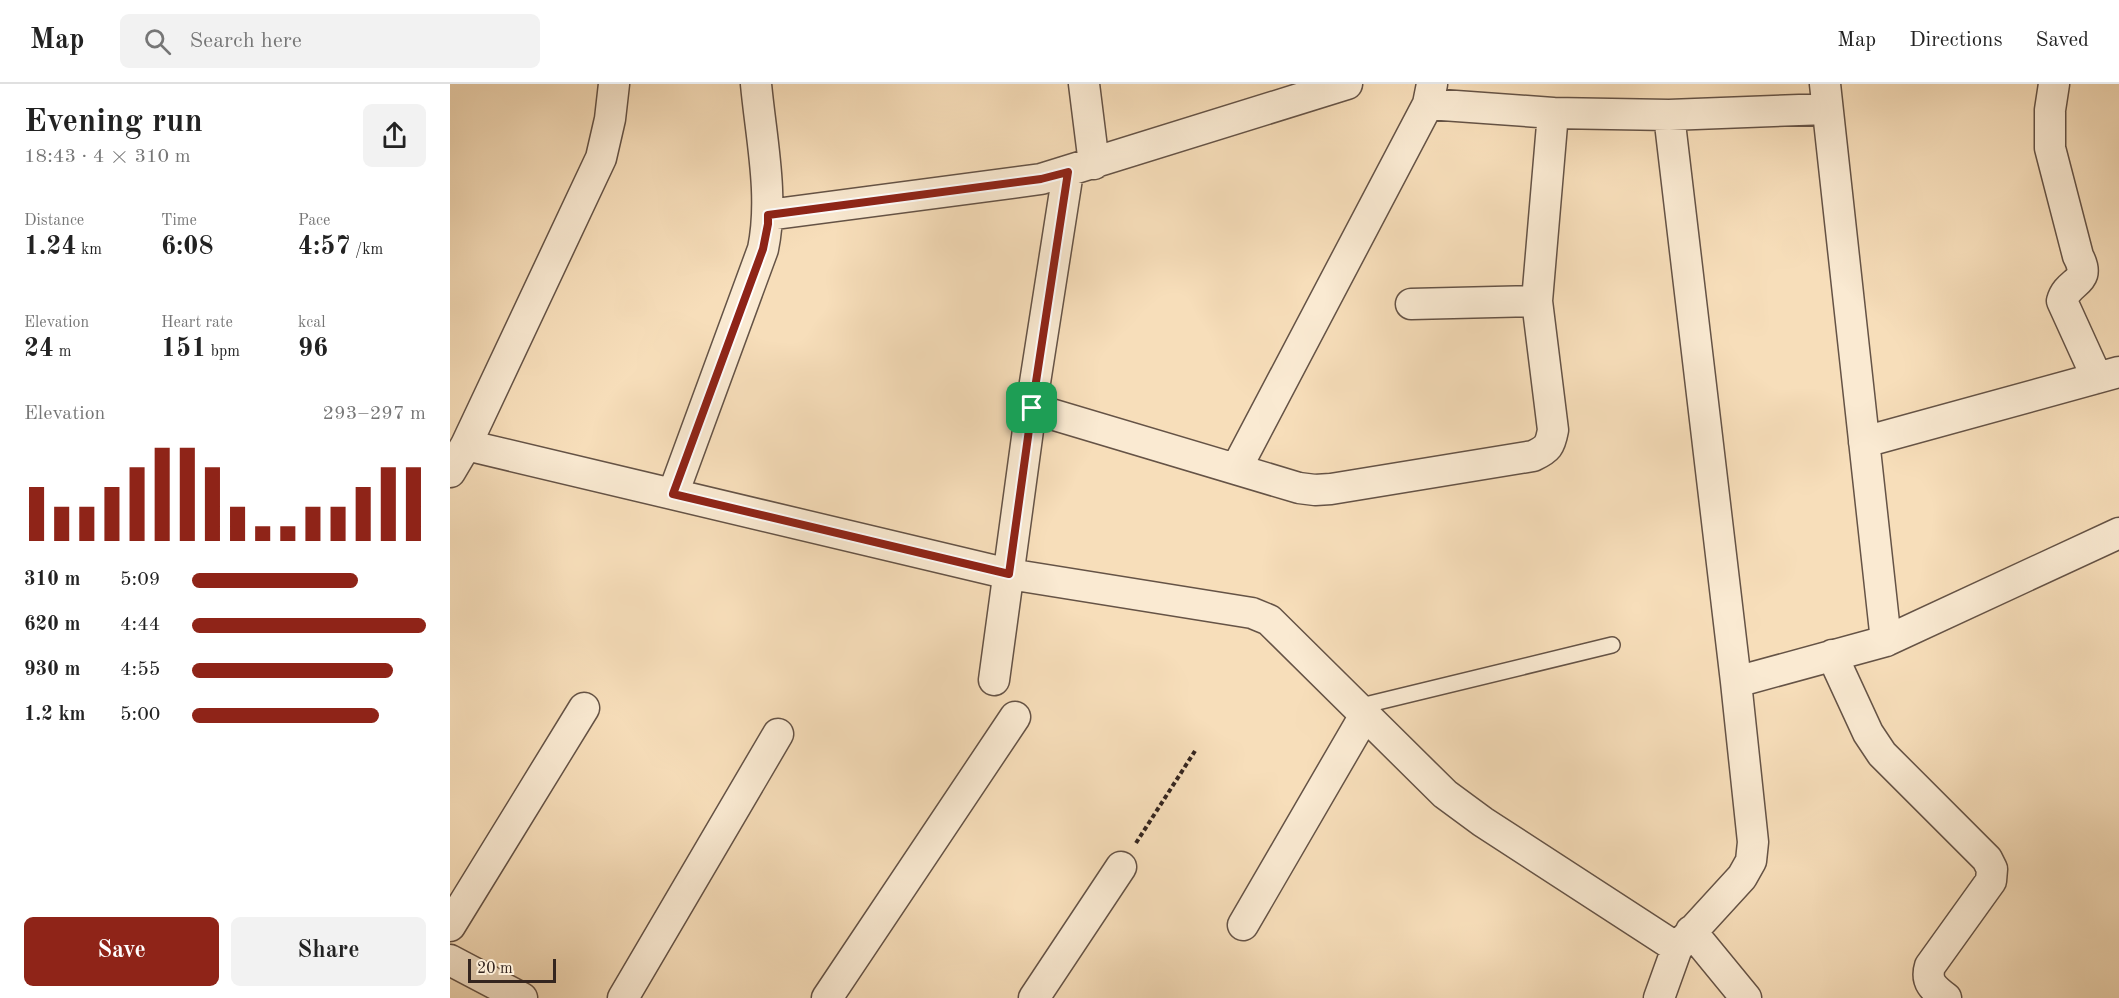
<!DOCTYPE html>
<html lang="en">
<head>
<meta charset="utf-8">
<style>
  :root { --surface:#fff; --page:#f2f2f2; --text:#222; --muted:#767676; --line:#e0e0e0; --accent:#8f2418 }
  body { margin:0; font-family:"Old Standard TT",serif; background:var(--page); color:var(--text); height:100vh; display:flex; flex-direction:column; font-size:22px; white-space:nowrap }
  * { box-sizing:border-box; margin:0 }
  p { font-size:20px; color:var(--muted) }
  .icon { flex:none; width:33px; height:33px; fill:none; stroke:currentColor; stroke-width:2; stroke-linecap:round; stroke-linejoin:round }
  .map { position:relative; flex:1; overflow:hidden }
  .side { display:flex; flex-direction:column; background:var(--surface); width:450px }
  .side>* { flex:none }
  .scale { position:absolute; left:18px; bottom:15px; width:88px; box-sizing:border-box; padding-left:6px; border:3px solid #34251f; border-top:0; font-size:16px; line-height:21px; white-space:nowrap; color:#34251f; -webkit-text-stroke:4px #faead2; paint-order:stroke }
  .pin { position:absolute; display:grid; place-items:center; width:51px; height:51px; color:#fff; margin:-26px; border-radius:12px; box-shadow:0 3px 9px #0006 }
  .round { display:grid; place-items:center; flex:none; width:63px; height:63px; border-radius:9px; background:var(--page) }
  .summary { display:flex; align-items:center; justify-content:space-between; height:102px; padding:0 24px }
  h1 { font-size:33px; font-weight:700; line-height:45px }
  .figures { display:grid; grid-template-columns:repeat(3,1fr); gap:9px; height:102px; padding:6px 24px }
  .figures div { display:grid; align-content:center }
  .figures b { font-size:26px; font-weight:700 }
  .figures small { font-size:16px; font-weight:400 }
  .figures p { font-size:16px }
  .chart { height:168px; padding:12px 24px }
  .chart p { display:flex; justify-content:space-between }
  .chart svg { width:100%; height:108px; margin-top:6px; stroke:var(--accent); stroke-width:6 }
  .cta { display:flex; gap:12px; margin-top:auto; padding:12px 24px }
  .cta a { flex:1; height:69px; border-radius:9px; background:var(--accent); color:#fff; font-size:24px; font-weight:700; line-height:69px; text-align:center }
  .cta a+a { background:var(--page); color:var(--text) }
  ul { padding:0 24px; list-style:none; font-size:20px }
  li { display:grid; grid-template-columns:96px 72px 1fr; align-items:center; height:45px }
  li i { height:15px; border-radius:8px; background:var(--accent) }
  header { display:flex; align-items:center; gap:36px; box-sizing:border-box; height:84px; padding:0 30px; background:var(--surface); border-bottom:2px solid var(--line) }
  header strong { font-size:28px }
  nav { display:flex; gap:33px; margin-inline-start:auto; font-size:21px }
  .search { width:420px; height:54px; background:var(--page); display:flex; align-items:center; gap:15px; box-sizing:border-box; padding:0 21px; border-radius:9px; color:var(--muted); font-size:22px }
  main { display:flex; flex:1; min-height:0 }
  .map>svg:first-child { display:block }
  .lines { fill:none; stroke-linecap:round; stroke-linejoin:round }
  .lane-casing { stroke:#655346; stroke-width:18 }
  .street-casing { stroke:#655346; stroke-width:33 }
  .path { stroke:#34251f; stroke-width:4; stroke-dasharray:4.5 3; stroke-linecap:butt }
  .lane { stroke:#faead2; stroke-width:15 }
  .street { stroke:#faead2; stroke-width:30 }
  .route-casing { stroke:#fff; stroke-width:12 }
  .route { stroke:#8f2418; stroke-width:8 }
</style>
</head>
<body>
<header>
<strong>Map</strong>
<div class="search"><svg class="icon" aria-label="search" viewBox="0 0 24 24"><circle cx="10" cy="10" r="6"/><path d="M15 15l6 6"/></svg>Search here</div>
<nav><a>Map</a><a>Directions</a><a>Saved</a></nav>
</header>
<main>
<section class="side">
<div class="summary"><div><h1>Evening run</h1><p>18:43 · 4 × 310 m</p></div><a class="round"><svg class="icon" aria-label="share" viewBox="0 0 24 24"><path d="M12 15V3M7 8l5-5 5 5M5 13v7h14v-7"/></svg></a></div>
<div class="figures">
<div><p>Distance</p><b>1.24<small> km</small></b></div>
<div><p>Time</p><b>6:08</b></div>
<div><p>Pace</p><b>4:57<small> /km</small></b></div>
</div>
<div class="figures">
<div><p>Elevation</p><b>24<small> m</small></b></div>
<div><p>Heart rate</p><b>151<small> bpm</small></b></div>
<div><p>kcal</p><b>96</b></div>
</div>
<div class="chart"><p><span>Elevation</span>293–297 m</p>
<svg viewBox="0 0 160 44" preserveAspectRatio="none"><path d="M5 44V22M15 44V30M25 44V30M35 44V22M45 44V14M55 44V6M65 44V6M75 44V14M85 44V30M95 44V38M105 44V38M115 44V30M125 44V30M135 44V22M145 44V14M155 44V14"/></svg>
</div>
<ul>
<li><b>310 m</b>5:09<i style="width:71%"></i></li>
<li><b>620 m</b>4:44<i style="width:100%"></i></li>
<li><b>930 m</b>4:55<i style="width:86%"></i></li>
<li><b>1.2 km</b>5:00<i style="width:80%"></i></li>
</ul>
<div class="cta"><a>Save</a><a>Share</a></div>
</section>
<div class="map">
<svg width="1669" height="914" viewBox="0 0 1669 914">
  <rect width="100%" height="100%" fill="#f7deba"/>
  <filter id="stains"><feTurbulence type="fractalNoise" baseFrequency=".00333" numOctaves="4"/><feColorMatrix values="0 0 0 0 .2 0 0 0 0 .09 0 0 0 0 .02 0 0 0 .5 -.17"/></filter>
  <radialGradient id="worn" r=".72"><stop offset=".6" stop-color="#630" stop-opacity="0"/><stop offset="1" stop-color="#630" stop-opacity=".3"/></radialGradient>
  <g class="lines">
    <g class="lane-casing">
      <path id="lane" d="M907,623L1162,561"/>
    </g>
    <g class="street-casing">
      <path id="street" d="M634,0L644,80
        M1375,0L1436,557
        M1604,0L1600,26V64L1628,172C1643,200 1618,195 1612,217L1647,294
        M978,20L1103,29L1219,31L1377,25
        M318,131L591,95L897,0
        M961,220L1087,217
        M581,324L849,404L865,406L881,405L1083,372C1098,365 1100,362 1103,346L1087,217L1103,29
        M1414,358L1669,288
        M16,361L559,490L802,529L819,536L995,710L1033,738L1227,864
        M786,385L978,20L982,0
        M0,388L16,361L151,74L160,35L164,0
        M223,410L313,165C324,112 311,54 306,0
        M1382,571L1418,649L1432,670L1537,775L1542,785L1541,797L1480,882C1475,898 1484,905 1496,914
        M544,596L581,324L618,88
        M1286,598L1436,557L1669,449
        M793,841L915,631
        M0,842L134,624
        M1241,847L1296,914
        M0,876L72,914
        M173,914L328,650
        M377,914L565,633
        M584,914L671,783
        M1209,914L1227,864L1292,793L1301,777L1303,758L1286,598L1219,31"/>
    </g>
    <path class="path" d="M686,759L745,667"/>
    <use href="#lane" class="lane"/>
    <use href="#street" class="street"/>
  </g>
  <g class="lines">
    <g class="route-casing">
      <path id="route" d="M618,88L582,324L559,490L223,410L313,165L318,140V131L591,95Z"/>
    </g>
    <use href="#route" class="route"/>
  </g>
  <rect width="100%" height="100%" filter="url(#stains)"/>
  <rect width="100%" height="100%" fill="url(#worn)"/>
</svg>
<div class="scale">20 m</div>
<div class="pin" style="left:582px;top:324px;background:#1e9e55"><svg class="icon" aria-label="arrive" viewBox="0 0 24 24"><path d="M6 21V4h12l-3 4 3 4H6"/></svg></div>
</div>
</main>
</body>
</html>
